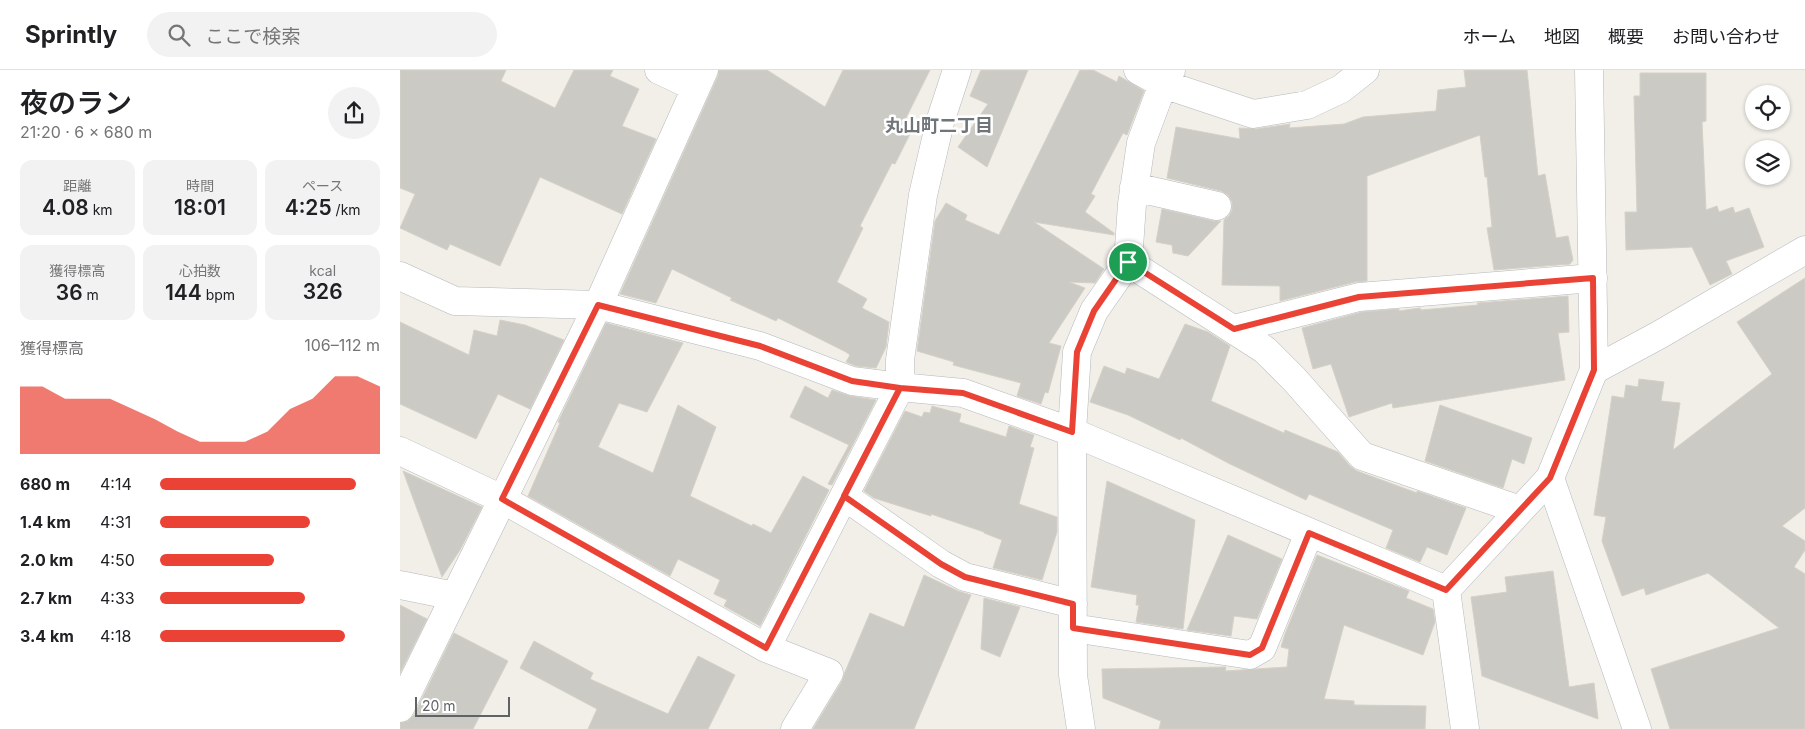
<!DOCTYPE html>
<html lang="ja">
<head>
<meta charset="utf-8">
<style>
  :root { --surface:#fff; --page:#f2f2f2; --text:#202124; --muted:#757577; --line:#e0e0e0; --accent:#ea4335 }
  body { margin:0; font-family:Inter,"Noto Sans JP",sans-serif; background:var(--page); color:var(--text); height:100vh; display:flex; flex-direction:column; font-size:19px; white-space:nowrap }
  * { box-sizing:border-box; margin:0 }
  p { font-size:16px; color:var(--muted) }
  .icon { flex:none; width:28px; height:28px; fill:none; stroke:currentColor; stroke-width:2; stroke-linecap:round; stroke-linejoin:round }
  .map { position:relative; flex:1; overflow:hidden }
  .side { display:flex; flex-direction:column; background:var(--surface); width:400px }
  .side>* { flex:none }
  .buttons { position:absolute; left:1345px; top:15px; display:grid; gap:10px }
  .buttons a { display:grid; place-items:center; width:45px; height:45px; border-radius:50%; background:var(--surface); box-shadow:0 1px 4px #0004; font-size:25px }
  .scale { position:absolute; left:15px; bottom:12px; width:95px; box-sizing:border-box; padding-left:5px; border:2px solid #5f6368; border-top:0; font-size:14px; line-height:18px; white-space:nowrap; color:#5f6368; -webkit-text-stroke:4px #fff; paint-order:stroke }
  .pin { position:absolute; display:grid; place-items:center; width:42px; height:42px; color:#fff; margin:-21px; border:2px solid #fff; border-radius:50%; box-shadow:0 1px 5px #0007 }
  .round { display:grid; place-items:center; flex:none; width:52px; height:52px; border-radius:26px; background:var(--page) }
  .summary { display:flex; align-items:center; justify-content:space-between; height:85px; padding:0 20px }
  h1 { font-size:28px; font-weight:600; line-height:38px }
  .figures { display:grid; grid-template-columns:repeat(3,1fr); gap:8px; height:85px; padding:5px 20px }
  .figures div { display:grid; align-content:center; border-radius:12px; background:var(--page); text-align:center }
  .figures b { font-size:21px; font-weight:600 }
  .figures small { font-size:14px; font-weight:400 }
  .figures p { font-size:14px }
  .chart { height:140px; padding:10px 20px }
  .chart p { display:flex; justify-content:space-between }
  .chart svg { width:100%; height:90px; margin-top:5px; fill:var(--accent); opacity:.7 }
  ul { padding:0 20px; list-style:none; font-size:16px }
  li { display:grid; grid-template-columns:80px 60px 1fr; align-items:center; height:38px }
  li i { height:12px; border-radius:6px; background:var(--accent) }
  header { display:flex; align-items:center; gap:30px; box-sizing:border-box; height:70px; padding:0 25px; background:var(--surface); border-bottom:1px solid var(--line) }
  header strong { font-size:24px }
  nav { display:flex; gap:28px; margin-inline-start:auto; font-size:18px }
  .search { width:350px; height:45px; background:var(--page); display:flex; align-items:center; gap:12px; box-sizing:border-box; padding:0 18px; border-radius:28px; color:var(--muted); font-size:19px }
  main { display:flex; flex:1; min-height:0 }
  .map>svg:first-child { display:block }
  .building { fill:#cccac5; stroke:#d6d1c6 }
  .lines { fill:none; stroke-linecap:round; stroke-linejoin:round }
  .minor-casing { stroke:#b5b8bc; stroke-width:29 }
  .tertiary-casing { stroke:#b5b8bc; stroke-width:29 }
  .minor { stroke:#fff; stroke-width:28 }
  .tertiary { stroke:#fff; stroke-width:28 }
  .route-casing { stroke:#fff; stroke-width:10 }
  .route { stroke:#ea4335; stroke-width:6 }
  .labels { text-anchor:middle; stroke-width:5; stroke-linejoin:round; paint-order:stroke }
  .neighbourhood-label { font-size:18px; font-weight:bold; fill:#70757a; stroke:#fff }
</style>
</head>
<body>
<header>
<strong>Sprintly</strong>
<div class="search"><svg class="icon" aria-label="search" viewBox="0 0 24 24"><circle cx="10" cy="10" r="6"/><path d="M15 15l6 6"/></svg>ここで検索</div>
<nav><a>ホーム</a><a>地図</a><a>概要</a><a>お問い合わせ</a></nav>
</header>
<main>
<section class="side">
<div class="summary"><div><h1>夜のラン</h1><p>21:20 · 6 × 680 m</p></div><a class="round"><svg class="icon" aria-label="share" viewBox="0 0 24 24"><path d="M12 15V3M7 8l5-5 5 5M5 13v7h14v-7"/></svg></a></div>
<div class="figures">
<div><p>距離</p><b>4.08<small> km</small></b></div>
<div><p>時間</p><b>18:01</b></div>
<div><p>ペース</p><b>4:25<small> /km</small></b></div>
</div>
<div class="figures">
<div><p>獲得標高</p><b>36<small> m</small></b></div>
<div><p>心拍数</p><b>144<small> bpm</small></b></div>
<div><p>kcal</p><b>326</b></div>
</div>
<div class="chart"><p><span>獲得標高</span>106–112 m</p>
<svg viewBox="0 0 160 44" preserveAspectRatio="none"><path d="M0 44V11L10 11L20 17L30 17L40 17L50 22L60 27L70 33L80 38L90 38L100 38L110 33L120 22L130 17L140 6L150 6L160 11V44z"/></svg>
</div>
<ul>
<li><b>680 m</b>4:14<i style="width:89%"></i></li>
<li><b>1.4 km</b>4:31<i style="width:68%"></i></li>
<li><b>2.0 km</b>4:50<i style="width:52%"></i></li>
<li><b>2.7 km</b>4:33<i style="width:66%"></i></li>
<li><b>3.4 km</b>4:18<i style="width:84%"></i></li>
</ul>
</section>
<div class="map">
<svg width="1405" height="659" viewBox="0 0 1405 659">
  <rect width="100%" height="100%" fill="#f1efe8"/>
  <path class="building" d="M0,0H106L101,11L155,38L174,0H213L210,6L239,19L222,56L256,69L222,144L140,107L100,196L50,174L47,180L0,158L15,124L0,118Z
    M319,0H367L425,37L443,0H530L501,58L511,62L495,94L492,93L460,156L463,158L437,212L467,229L462,238L489,252L486,277L476,298L456,296L446,292L450,285L446,282L378,248L376,251L330,230L332,228L272,199L256,233L220,224L318,6Z
    M581,0H628L587,97L558,77L588,34L570,26Z
    M680,0H693L717,12L719,6L744,21L727,65L723,63L691,124L695,126L685,142L714,163V165L634,152L704,199L695,213L669,212L685,218L649,273L661,276L648,323L645,322L641,334L617,326L621,313L553,295L554,292L517,281L535,151L546,133L567,145L565,150L599,165Z
    M1064,0H1127L1138,106L1145,104L1156,168L1168,166L1173,190L1170,194L1094,200L1087,158L1092,157L1087,107H1085L1080,65L967,106V211L955,212L880,231V216L822,215L824,150L829,146L832,140V132L828,125L821,121L767,108L776,57L840,69L839,58L856,59L890,54L889,58L944,54L963,47L1036,41L1038,20L1066,17Z
    M1240,3H1306V51L1302,52L1306,140L1317,136L1319,142L1333,137L1335,143L1349,138L1364,177L1326,191L1332,204L1310,215L1292,177L1226,180L1225,142H1237L1234,26H1240Z
    M762,139L814,151H821L788,186L773,183L772,175L756,172Z
    M1405,208V438L1382,456L1405,471V480L1394,497L1405,504V659H1270L1251,599L1379,558L1308,503L1246,525L1244,518L1222,526L1202,471L1206,447L1194,445L1212,326L1224,328L1226,315L1238,317L1239,309L1264,312L1261,331L1280,333L1273,380L1372,304L1337,252Z
    M1168,226L1169,262L1158,263L1165,310L993,338L992,333L949,347L931,294L913,299L902,258L962,242L999,239V241L1020,238L1021,240L1078,235L1077,233Z
    M100,250L125,255L164,270L130,339L98,324L76,369L0,334V252L69,285L74,260L97,266Z
    M206,253L283,273L247,342L219,333L198,377L253,403L278,335L316,357L290,426L352,456L353,454L371,463L403,406L429,420L360,556L324,536L327,530L314,524L320,510L278,489L270,506L128,426L160,353L158,352Z
    M785,254L808,262L830,276L811,331L884,363L885,360L938,382L950,396L957,401L1017,423V421L1066,438L1047,485L1027,477L1020,492L986,478L993,460L909,424L906,430L830,394L781,368L780,370L728,345L690,332L704,296L725,304L727,298L759,309Z
    M405,316L428,328L432,320L450,326L476,330L432,415L428,414L449,375L390,347Z
    M1040,335L1132,368L1124,394L1112,389L1103,418L1025,391Z
    M532,336L561,344L559,352L606,367L609,356L634,365L630,377L634,378L619,434L657,447V462L642,510L593,498L602,470L584,463V462L531,444V446L474,428L464,421L505,341L522,347L524,342L530,343Z
    M3,401L82,437L60,480L42,507Z
    M707,411L795,450L783,559L736,552L739,535H736L737,525L691,517Z
    M828,465L882,489L857,549L834,546L831,566L787,560Z
    M917,485L1009,521L1006,528L1033,539L1035,552L1023,585L944,555L924,629L954,631V635L1026,636L1025,659H759L761,651L703,628L702,599L826,597L825,601L887,597L889,579L881,577L885,564Z
    M1153,501L1169,617L1194,613L1198,649L1082,606L1071,527L1107,522L1105,507Z
    M524,505L558,521L571,525L514,659H413L442,611L445,602L470,543L504,557Z
    M584,528L620,537L600,587L581,579Z
    M0,535L27,549L0,603Z
    M54,563L108,591L73,659H0V653L8,651L14,645Z
    M134,571L193,603L190,609L268,644L298,586L335,605L308,659H188L197,639L120,598Z"/>
  <g class="lines">
    <g class="minor-casing">
      <path id="minor" d="M259,0L295,17
        M738,0L763,14L853,44L907,35L941,19L965,0
        M734,117L817,136
        M728,192L865,280L894,309L962,386L1120,440
        M0,206L55,231L198,235L360,276L452,311L500,317L563,323L672,362L1046,520
        M834,259L959,227L1193,208
        M1194,300L1259,265L1405,180
        M0,381L102,429L366,578L429,603L395,659
        M444,426L541,494L565,507L673,534
        M0,515L55,526
        M673,558L850,585L862,578L909,463
        M366,578L500,317V290L523,125L540,52L557,0
        M0,638L198,235L304,0
        M681,659L673,605L672,362L677,282L694,241L728,192L732,134L741,73L763,14L771,0
        M1065,659L1046,520L1150,408"/>
    </g>
    <g class="tertiary-casing">
      <path id="tertiary" d="M1189,0L1194,300L1150,408L1237,659"/>
    </g>
    <use href="#minor" class="minor"/>
    <use href="#tertiary" class="tertiary"/>
  </g>
  <g class="lines">
    <g class="route-casing">
      <path id="route" d="M728,192L694,241L677,282L672,362L563,323L500,318L366,578L102,429L198,235L360,276L452,311L500,318L444,426L541,494L565,507L673,534V558L850,585L862,578L909,463L1046,520L1150,408L1194,300L1193,208L959,227L834,259L728,192"/>
    </g>
    <use href="#route" class="route"/>
  </g>
  <g class="labels">
    <g class="neighbourhood-label">
      <text x="539" y="62">丸山町二丁目</text>
    </g>
  </g>
</svg>
<div class="buttons">
<a><svg class="icon" aria-label="locate" viewBox="0 0 24 24"><circle cx="12" cy="12" r="6"/><path d="M12 2v4M12 18v4M2 12h4M18 12h4"/></svg></a>
<a><svg class="icon" aria-label="layers" viewBox="0 0 24 24"><path d="M12 4l9 5-9 5-9-5zM3 14l9 5 9-5"/></svg></a>
</div>
<div class="scale">20 m</div>
<div class="pin" style="left:728px;top:192px;background:#1e9e55"><svg class="icon" aria-label="arrive" viewBox="0 0 24 24"><path d="M6 21V4h12l-3 4 3 4H6"/></svg></div>
</div>
</main>
</body>
</html>
